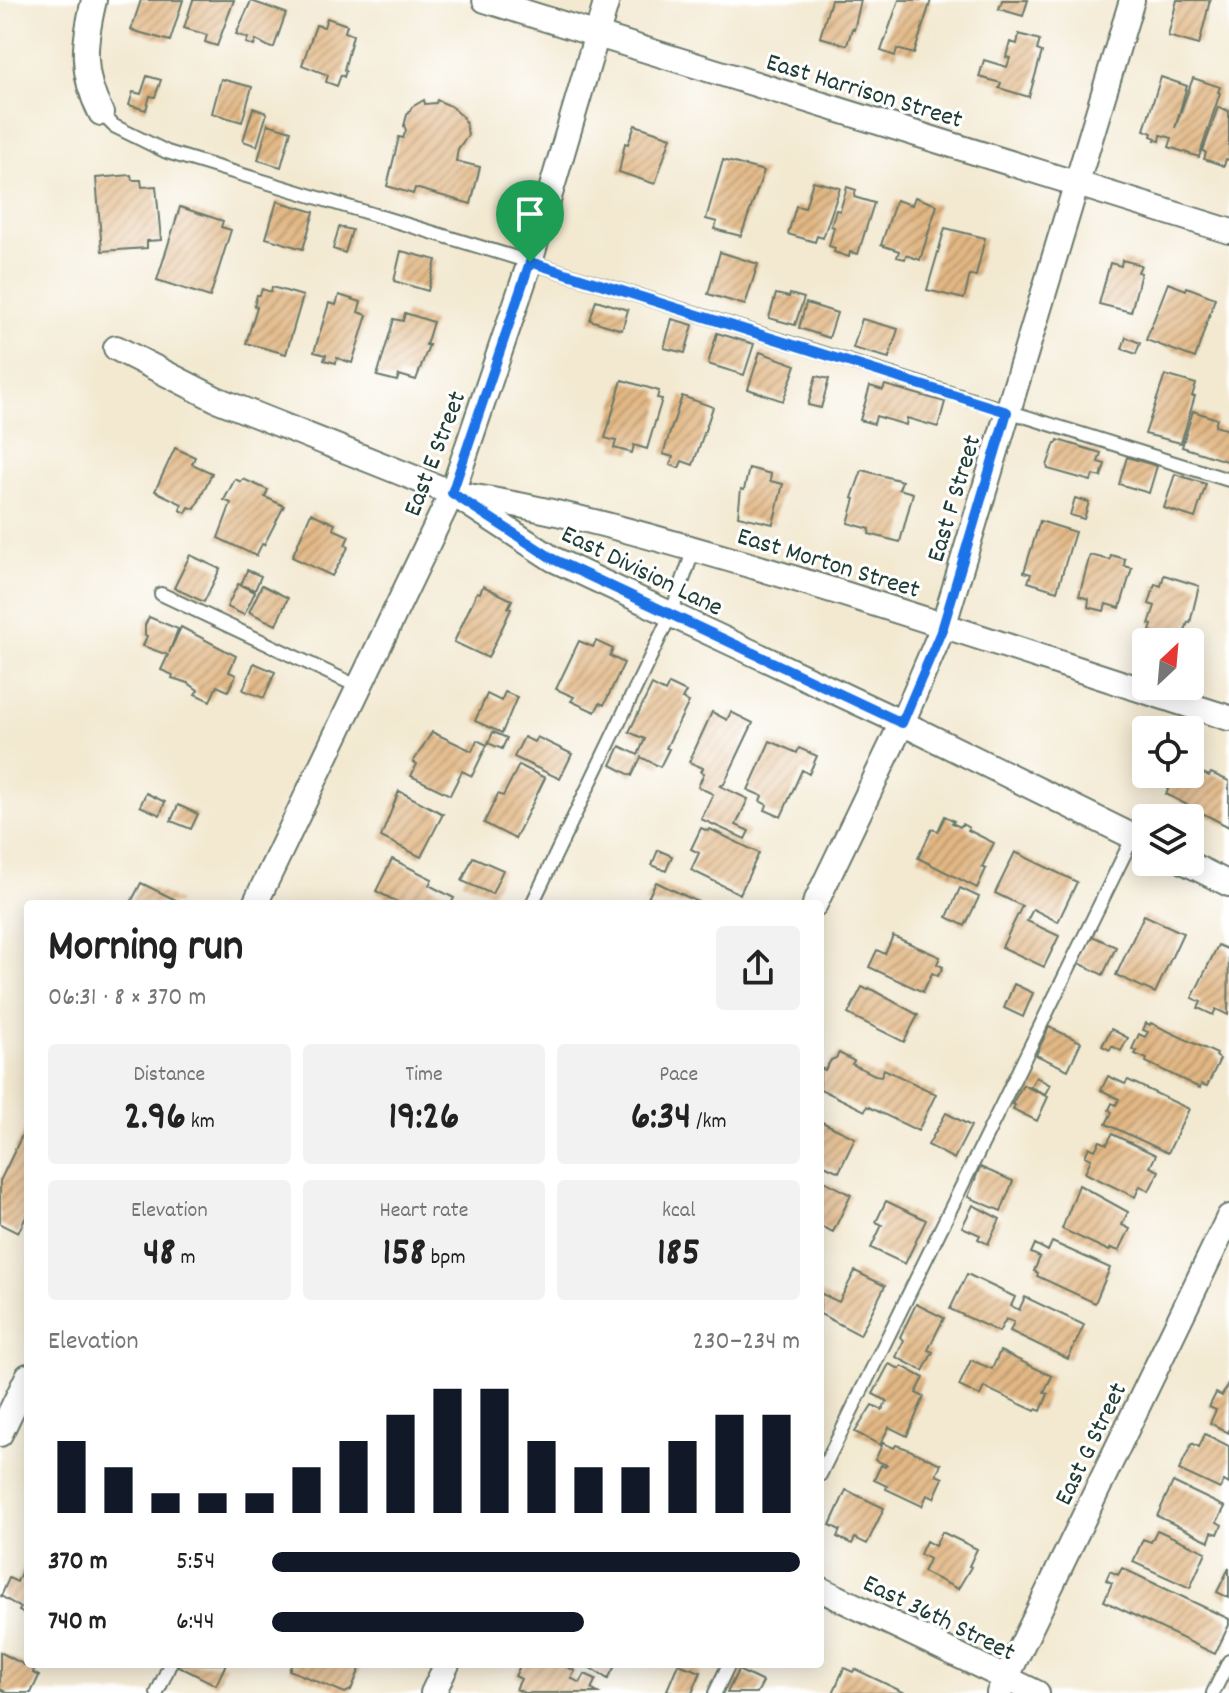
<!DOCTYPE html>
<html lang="en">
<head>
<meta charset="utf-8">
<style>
  :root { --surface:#fff; --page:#f2f2f2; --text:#222; --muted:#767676; --accent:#111827 }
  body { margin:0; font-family:Dekko,sans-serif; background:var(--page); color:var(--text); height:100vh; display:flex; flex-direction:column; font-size:30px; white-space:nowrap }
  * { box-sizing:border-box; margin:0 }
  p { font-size:26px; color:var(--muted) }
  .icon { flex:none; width:44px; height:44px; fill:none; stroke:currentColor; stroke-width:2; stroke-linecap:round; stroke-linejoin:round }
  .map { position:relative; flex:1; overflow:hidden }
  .panel { position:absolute; left:24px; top:900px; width:800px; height:768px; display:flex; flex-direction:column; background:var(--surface); border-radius:8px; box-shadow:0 4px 20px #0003 }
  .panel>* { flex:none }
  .needle { width:52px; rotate:26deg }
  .controls { position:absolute; left:1132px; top:628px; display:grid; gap:16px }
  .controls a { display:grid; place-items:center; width:72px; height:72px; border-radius:8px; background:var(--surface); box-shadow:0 4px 20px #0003; font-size:40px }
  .pin { position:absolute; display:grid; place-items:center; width:68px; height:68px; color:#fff; margin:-82px -34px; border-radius:50% 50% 50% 0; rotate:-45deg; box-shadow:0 0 8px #0007 }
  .pin .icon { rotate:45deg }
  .round { display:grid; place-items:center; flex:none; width:84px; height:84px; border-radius:8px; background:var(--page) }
  .overview { display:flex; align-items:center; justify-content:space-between; height:136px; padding:0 24px }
  h1 { font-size:44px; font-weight:700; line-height:60px }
  .metrics { display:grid; grid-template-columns:repeat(3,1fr); gap:12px; height:136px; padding:8px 24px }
  .metrics div { display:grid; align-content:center; border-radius:8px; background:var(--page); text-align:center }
  .metrics b { font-size:40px; font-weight:700 }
  .metrics small { font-size:22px; font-weight:400 }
  .metrics p { font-size:22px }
  .chart { height:224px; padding:16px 24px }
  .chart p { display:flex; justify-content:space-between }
  .chart svg { width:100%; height:144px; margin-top:8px; stroke:var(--accent); stroke-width:6 }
  ul { padding:0 24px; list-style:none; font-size:26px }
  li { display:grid; grid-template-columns:128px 96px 1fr; align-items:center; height:60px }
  li i { height:20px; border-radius:10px; background:var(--accent) }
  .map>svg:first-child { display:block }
  .building { fill:url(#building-hatch) }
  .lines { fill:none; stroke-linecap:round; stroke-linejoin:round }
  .lane-casing { stroke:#69796b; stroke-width:16 }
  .street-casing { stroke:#69796b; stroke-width:28 }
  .lane { stroke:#fff; stroke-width:12 }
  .street { stroke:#fff; stroke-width:24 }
  .route-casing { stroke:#fff; stroke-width:16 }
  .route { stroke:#1a73e8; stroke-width:10 }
  .labels { text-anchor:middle; stroke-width:6; stroke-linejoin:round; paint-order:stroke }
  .street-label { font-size:26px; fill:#1f3d34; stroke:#fff }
</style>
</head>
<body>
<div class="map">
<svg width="1229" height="1693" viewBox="0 0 1229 1693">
  <defs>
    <pattern id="building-hatch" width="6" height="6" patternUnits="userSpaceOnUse" patternTransform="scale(2)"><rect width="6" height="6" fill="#e2b784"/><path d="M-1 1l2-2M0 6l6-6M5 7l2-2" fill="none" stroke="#b7966d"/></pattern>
  </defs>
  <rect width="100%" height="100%" fill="#fff"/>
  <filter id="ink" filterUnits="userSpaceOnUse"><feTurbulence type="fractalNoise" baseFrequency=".0125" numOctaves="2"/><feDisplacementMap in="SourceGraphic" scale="16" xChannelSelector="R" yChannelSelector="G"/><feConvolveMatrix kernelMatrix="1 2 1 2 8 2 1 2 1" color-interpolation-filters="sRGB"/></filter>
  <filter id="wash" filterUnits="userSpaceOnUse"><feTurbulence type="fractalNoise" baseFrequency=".006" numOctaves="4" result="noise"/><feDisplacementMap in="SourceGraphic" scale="32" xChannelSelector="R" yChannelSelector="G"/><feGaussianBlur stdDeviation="1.8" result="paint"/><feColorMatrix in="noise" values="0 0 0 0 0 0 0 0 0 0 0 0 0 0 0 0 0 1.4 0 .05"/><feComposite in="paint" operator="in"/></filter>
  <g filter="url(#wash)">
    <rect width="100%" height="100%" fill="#f3e9d1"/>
    <g id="blocks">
      <path class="building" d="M141,0H183L170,41L131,30Z
        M193,0H234L217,46L205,42L207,35L184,28Z
        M831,0H861L854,30L852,29L847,45L820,37Z
        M899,0H931L914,54L897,49L895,56L881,51Z
        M1002,0H1028L1023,16L999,9Z
        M1177,0H1210L1199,45L1168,36Z
        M251,1L286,13L274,47L271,48L256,40L254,46L246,43L248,38L236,34Z
        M327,18L347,25L345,32L353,35L344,70L346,71L344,77L341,75L337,86L326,82L328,75L302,65L316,25L324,27Z
        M1019,34L1040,40L1037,50L1042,52L1029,97L999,88L1001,83L979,77L984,60L1007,67L1010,58L1006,57L1010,42L1017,44Z
        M147,76L161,80L155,97L150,96L146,110L129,105L133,92L141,94Z
        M1161,77L1187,86L1175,128L1193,78L1220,87L1218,92L1220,93L1199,157L1169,147L1172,138L1161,135L1160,141L1155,140L1156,138L1151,136L1152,133L1144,130Z
        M221,79L252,87L242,122L212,113Z
        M424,100L425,104L436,103L437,100L451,106L463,117L466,124L468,135L458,149L456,161L480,167L471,204L415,188L413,194L387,186L399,137L403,138L406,130L404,126L407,115L412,107Z
        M1218,107L1229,111V160L1226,159L1224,166L1204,159L1206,153L1203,151Z
        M253,108L267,113L257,146L243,141Z
        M268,124L291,131L281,167L258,160Z
        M635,125L671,137L655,184L619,172L625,143L628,144Z
        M723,160L764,171L741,236L714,229L717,222L706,219Z
        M131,175L132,180H141L142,187L156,186L161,240L147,241V248L102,251L96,178Z
        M813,181L840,188L823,238L817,236L815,242L788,234L796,206L805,208Z
        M847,187L856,190L854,197L874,203L858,254L850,252L849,257L834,252L835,248L829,246L834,227L831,226L836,210L840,211Z
        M915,197L937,205L920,260L906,255L905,259L897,257L899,251L881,245L896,200L912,205Z
        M277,201L314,212L303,249L266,238Z
        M180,207L223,221L221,227L231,230L210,297L157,280Z
        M339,227L352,230L345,253L333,249Z
        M945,228L985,238L976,276L970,275L964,299L927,290Z
        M401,251L436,260L428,291L394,281Z
        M720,252L758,264L745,305L708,294Z
        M1122,260L1141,265L1138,272L1141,273L1131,312L1099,304L1110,263L1121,266Z
        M1168,283L1186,290L1187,287L1215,298L1195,358L1146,340Z
        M272,287L303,296L286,354L246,343L257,307L254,306L257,295H260L262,289L271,292Z
        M776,294L789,297L790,294L804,298L795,325L769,318Z
        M339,295L361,302L358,312L367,315L352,363L337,358L336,363L324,360L326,355L314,352L329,303L336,305Z
        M596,300L628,310L622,330L590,320Z
        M806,303L837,313L829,338L799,328Z
        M405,313L433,322L426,345H429L416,380L399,375L397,381L377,376L394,319L403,321Z
        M672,319L693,325L685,353L664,348Z
        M862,319L898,329L889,358L853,348Z
        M717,333L754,344L744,375L708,364Z
        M1126,337L1140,343L1136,354L1122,349Z
        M760,352L796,365L783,401L748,389Z
        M1165,375L1196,384L1192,396H1195L1181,443L1145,434Z
        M816,376L829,379L821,408L808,405Z
        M622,380L659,391L657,398L662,399L647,449L634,445L632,453L614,448L616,441L605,438Z
        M885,385L945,402L938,427L907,418L906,425L876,416L874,424L860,420L870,386L883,390Z
        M682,396L713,407L693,465L682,461L679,468L670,465L673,457L663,454Z
        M1193,411L1217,419L1215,426L1229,430V462L1182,447Z
        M1058,440L1101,453L1098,462L1105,464L1101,477L1093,475L1091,481L1048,469L1047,466L1055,443H1057Z
        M175,448L195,457L192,464L212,473L195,509L189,507L186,513L180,510L182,504L155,491Z
        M1127,457L1157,466L1149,493L1119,484Z
        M749,468L771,474L770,481L783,484L773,524L738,516L741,489L744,490Z
        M862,470L902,481L899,489L913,493L900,542L869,534L870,529L848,523L855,499L852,498Z
        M1175,474L1206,484L1195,518L1164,508Z
        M235,479L241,482L243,479L268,490L265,497L284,506L264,545L262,544L256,556L218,538L231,503L224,500Z
        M1075,498L1089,502L1084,519L1070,515Z
        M311,513L335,524L333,529L349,536L345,545L349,546L332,576L292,557Z
        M1040,521L1075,532L1057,591L1028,582L1031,574L1024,572Z
        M190,555L220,569L204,602L174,588Z
        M1090,555L1110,560L1111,555L1125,559L1124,566L1132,568L1120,608L1106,604L1104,611L1088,607L1089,599L1079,596Z
        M247,570L261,576L255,590L241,585Z
        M1164,575L1199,586L1190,623L1188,622L1184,634L1180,633L1178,640L1150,631L1152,625L1149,624L1155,606L1149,604L1155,584L1161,586Z
        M238,584L255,592L244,615L227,607Z
        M262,585L288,598L276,625L249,612Z
        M483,586L512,600L508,608L511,609L488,658L454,642L477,592L480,593Z
        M149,617L178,629L169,653L181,627L236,656L229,672L236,675L228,691L217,686L210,701L195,694L198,690L188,683L172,678L173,675L161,670L168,655L143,646L147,636L145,635V625Z
        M579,641L593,647L596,641L613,649L610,656L624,663L604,705L600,703L595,712L571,701L574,697L556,689Z
        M254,663L275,672L264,698L243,690Z
        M669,684L686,692L682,699L689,702L666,748L669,749L660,767L641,757L632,776L611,765L620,746L638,755L645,739L629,732L652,685L665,692Z
        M505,692L517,697L502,733L475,721L487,694L501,701Z
        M712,712L727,720L731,712L753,723L724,784L720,786L748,799L736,825L749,831L745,839L701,819L713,794L698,787L704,773L701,772L703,768L689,762Z
        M432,732L472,751L477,740L487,745L472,776L462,771L450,795L411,776L417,764L413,762Z
        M493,732L507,738L502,749L488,743Z
        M524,737L534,742L537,737L572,754L560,779L514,757Z
        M770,741L797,753L799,748L817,756L809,774L802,770L781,817L765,810L767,805L760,801L762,796L748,790Z
        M519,765L545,778L515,839L484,823L498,794L503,796Z
        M1190,767L1209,776L1211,773L1229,781V827L1166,794L1176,774H1190Z
        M399,791L443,814L421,857L381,837Z
        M146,793L165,802L160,815L140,806Z
        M178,805L198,814L191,829L171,821Z
        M945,816L954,821L952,823L960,827L962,824L969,828L968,830L994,843L982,867L986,869L977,888L918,858L932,829L938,831Z
        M701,828L708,831L710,829L759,853L740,894L691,870L699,853L691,849Z
        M658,850L672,856L666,871L652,865Z
        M1015,852L1077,882L1058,922L1033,909L1027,921L1059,936L1044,967L1002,947L1022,906L995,893Z
        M473,857L503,870L492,894L462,881Z
        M392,859L432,879L429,885L454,898L451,904H401L376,891Z
        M656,882L702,904H645Z
        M141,883L178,901L177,904H130Z
        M960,888L979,897L965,926L947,917Z
        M1144,915L1183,933L1155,993L1116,975Z
        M1090,935L1116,947L1103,975L1077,962Z
        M893,936L940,957L937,964L943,967L938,976L932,973L923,992L869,967L877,950L885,954Z
        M1218,945L1229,950L1228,1015L1216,1009L1213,1015L1198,1008L1201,1002L1192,998Z
        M1014,984L1033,993L1023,1017L1004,1008Z
        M862,987L868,990L869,988L918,1015L904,1042L848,1014Z
        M1146,1023L1150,1025L1151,1023L1217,1054L1216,1056L1220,1059L1207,1086L1201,1084L1200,1088L1146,1062L1147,1059L1135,1054L1137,1051L1132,1049L1139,1034L1145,1037L1148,1032L1143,1030Z
        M1049,1027L1081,1042L1068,1070L1036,1055Z
        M1111,1029L1128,1038L1121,1051L1112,1046L1110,1050L1102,1046Z
        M839,1053L854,1061L852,1064L875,1075L881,1076L884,1069L936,1094L918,1131L867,1106L865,1111L820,1089V1068L825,1070L831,1060L836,1058Z
        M1108,1076L1125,1084L1128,1080L1189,1109L1168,1153L1106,1124L1112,1112L1109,1110L1112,1103L1116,1105L1119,1099L1101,1090Z
        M1036,1077L1050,1085L1045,1094L1030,1087Z
        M1023,1085L1048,1097L1037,1121L1013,1109L1015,1105L1012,1104Z
        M946,1113L971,1126L954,1159L928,1145Z
        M820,1121L855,1138L839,1172L820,1163Z
        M28,1123V1213L18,1233L0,1224V1181Z
        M1112,1134L1156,1155L1150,1167L1159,1171L1149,1191L1140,1186L1135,1197L1085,1173L1091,1159L1085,1156L1089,1147L1095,1150L1100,1141L1107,1144Z
        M980,1167L1013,1181L1001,1211L968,1197Z
        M820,1179L851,1195L833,1232L820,1226Z
        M1079,1185L1128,1212L1122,1225L1130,1229L1119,1251L1111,1248L1109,1251L1062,1229Z
        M886,1201L926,1220L905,1264L871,1248L882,1225L876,1222Z
        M973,1205L1000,1219L988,1244L978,1239L980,1235L962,1227Z
        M1052,1242L1110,1268L1095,1303L1037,1276L1038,1273L1034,1271L1040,1257L1031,1253L1035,1244L1048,1251Z
        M855,1271L885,1286L860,1335L820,1314V1293L839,1302Z
        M967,1274L1015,1297L1011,1306L1019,1310L1025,1297L1084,1325L1068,1359L1010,1331L1014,1322L1006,1319L999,1332L950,1309Z
        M916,1304L944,1318L928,1350L933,1352L923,1371L896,1357L904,1340L900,1337Z
        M1000,1351L1052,1376L1044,1392L1048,1394L1041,1411L1036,1409L1035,1411L984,1387L980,1396L959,1386L971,1360L992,1369Z
        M889,1364L900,1369L902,1366L924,1378L916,1393L924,1397L907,1436L889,1427L880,1445L855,1432L872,1405L882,1410L887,1401L873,1394Z
        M1229,1381V1433L1210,1423L1216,1410L1209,1407L1216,1393L1222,1396Z
        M1205,1434L1229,1446V1484L1224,1481L1220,1489L1179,1470L1192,1443L1199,1447Z
        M883,1443L894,1448L896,1445L905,1448L941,1464L936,1475L943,1478L934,1498L927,1495L922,1506L886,1489L887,1486L874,1480L881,1465L885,1467L887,1465L875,1460Z
        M1173,1482L1225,1507L1217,1522L1222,1525L1218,1534L1212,1532L1209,1541L1157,1516Z
        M846,1490L884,1508L867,1544L855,1538L852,1544L837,1537L840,1530L830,1525Z
        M1157,1530L1206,1552L1190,1588L1133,1562L1143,1539L1151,1542Z
        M942,1532L977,1549L969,1566L971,1567L958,1589L923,1572L929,1559L920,1554L926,1541L935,1546Z
        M23,1568L28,1570V1616L19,1611L21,1608L1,1596L9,1578L17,1582Z
        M1122,1568L1229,1619V1625L1215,1654L1104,1601L1112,1583L1106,1580L1110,1571L1118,1575Z
        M1229,1568V1598L1217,1592Z
        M0,1652L34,1670L33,1673L39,1676L31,1693H8L0,1689Z
        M179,1664H226L216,1685L178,1666Z
        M292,1664H362L351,1690L345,1693L289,1670Z
        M521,1664H561L575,1671L571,1678L580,1683L585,1674L596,1679L591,1689L598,1693H524L516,1689L521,1679L515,1676Z
        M584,1664H616L608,1679Z
        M678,1664L701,1672L692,1693H674L667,1690Z
        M844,1668L853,1672L855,1669L905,1693H833Z
        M738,1670L763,1682L757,1693H727Z"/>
    </g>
  </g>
  <g filter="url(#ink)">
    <use href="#blocks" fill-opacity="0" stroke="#69796b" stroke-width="2"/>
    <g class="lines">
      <g class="lane-casing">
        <path id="lane" d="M101,113L114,126L167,152L530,262L1229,480
          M161,594L359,687
          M532,904L671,614L694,549
          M820,1475L1133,837
          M157,1693L170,1664
          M715,1693L729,1664
          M1213,1693L1229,1661"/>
      </g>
      <g class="street-casing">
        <path id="street" d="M94,0C84,42 80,73 101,113
          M485,0L1229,231
          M116,348L216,399L452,493L553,559L902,723L1146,843
          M456,494C559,509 657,538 756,567C915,614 1071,668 1229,718
          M1185,862L1229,884
          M255,904L452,493L530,262L607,0
          M815,904L902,723L943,627L1132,0
          M0,1434L28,1376
          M820,1589L1037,1693
          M433,1693L447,1664
          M999,1693L1229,1217"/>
      </g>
      <use href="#lane" class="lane"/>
      <use href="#street" class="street"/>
    </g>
  </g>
  <g class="lines" filter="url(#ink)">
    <g class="route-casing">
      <path id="route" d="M530,262L1007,412L943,627L902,723L553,559L452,493Z"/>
    </g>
    <use href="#route" class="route"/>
  </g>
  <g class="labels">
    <g class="street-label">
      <text transform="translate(865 89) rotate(17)" y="9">East Harrison Street</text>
      <text transform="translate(433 453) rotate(-69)" y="9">East E Street</text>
      <text transform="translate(952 498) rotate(-73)" y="9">East F Street</text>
      <text transform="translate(829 561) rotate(17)" y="9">East Morton Street</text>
      <text transform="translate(643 569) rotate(26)" y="9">East Division Lane</text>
      <text transform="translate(1089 1443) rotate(-64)" y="9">East G Street</text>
      <text transform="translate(940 1616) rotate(26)" y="9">East 36th Street</text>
    </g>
  </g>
</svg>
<div class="controls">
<a><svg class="needle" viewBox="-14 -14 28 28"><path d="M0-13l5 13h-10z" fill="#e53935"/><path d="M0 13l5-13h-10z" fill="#767676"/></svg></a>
<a><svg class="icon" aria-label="locate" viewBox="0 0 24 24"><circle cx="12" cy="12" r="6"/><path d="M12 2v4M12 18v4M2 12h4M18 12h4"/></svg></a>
<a><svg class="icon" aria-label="layers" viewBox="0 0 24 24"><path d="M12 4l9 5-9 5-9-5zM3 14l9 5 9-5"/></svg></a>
</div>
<div class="pin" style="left:530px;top:262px;background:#1e9e55"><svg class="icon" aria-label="arrive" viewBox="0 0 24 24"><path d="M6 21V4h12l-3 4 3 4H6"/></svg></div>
<section class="panel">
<div class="overview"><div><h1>Morning run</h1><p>06:31 · 8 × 370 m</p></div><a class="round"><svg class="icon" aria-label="share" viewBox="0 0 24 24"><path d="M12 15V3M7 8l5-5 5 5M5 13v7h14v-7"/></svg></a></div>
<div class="metrics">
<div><p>Distance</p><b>2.96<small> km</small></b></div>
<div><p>Time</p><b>19:26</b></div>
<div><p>Pace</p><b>6:34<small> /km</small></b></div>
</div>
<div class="metrics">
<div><p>Elevation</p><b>48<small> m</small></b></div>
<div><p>Heart rate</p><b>158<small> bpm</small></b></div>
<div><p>kcal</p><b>185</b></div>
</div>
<div class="chart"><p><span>Elevation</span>230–234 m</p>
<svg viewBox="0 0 160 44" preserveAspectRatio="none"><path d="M5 44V22M15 44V30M25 44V38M35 44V38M45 44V38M55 44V30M65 44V22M75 44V14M85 44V6M95 44V6M105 44V22M115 44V30M125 44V30M135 44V22M145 44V14M155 44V14"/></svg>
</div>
<ul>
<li><b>370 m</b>5:54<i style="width:100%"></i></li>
<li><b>740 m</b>6:44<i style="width:59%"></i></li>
</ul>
</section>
</div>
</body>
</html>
